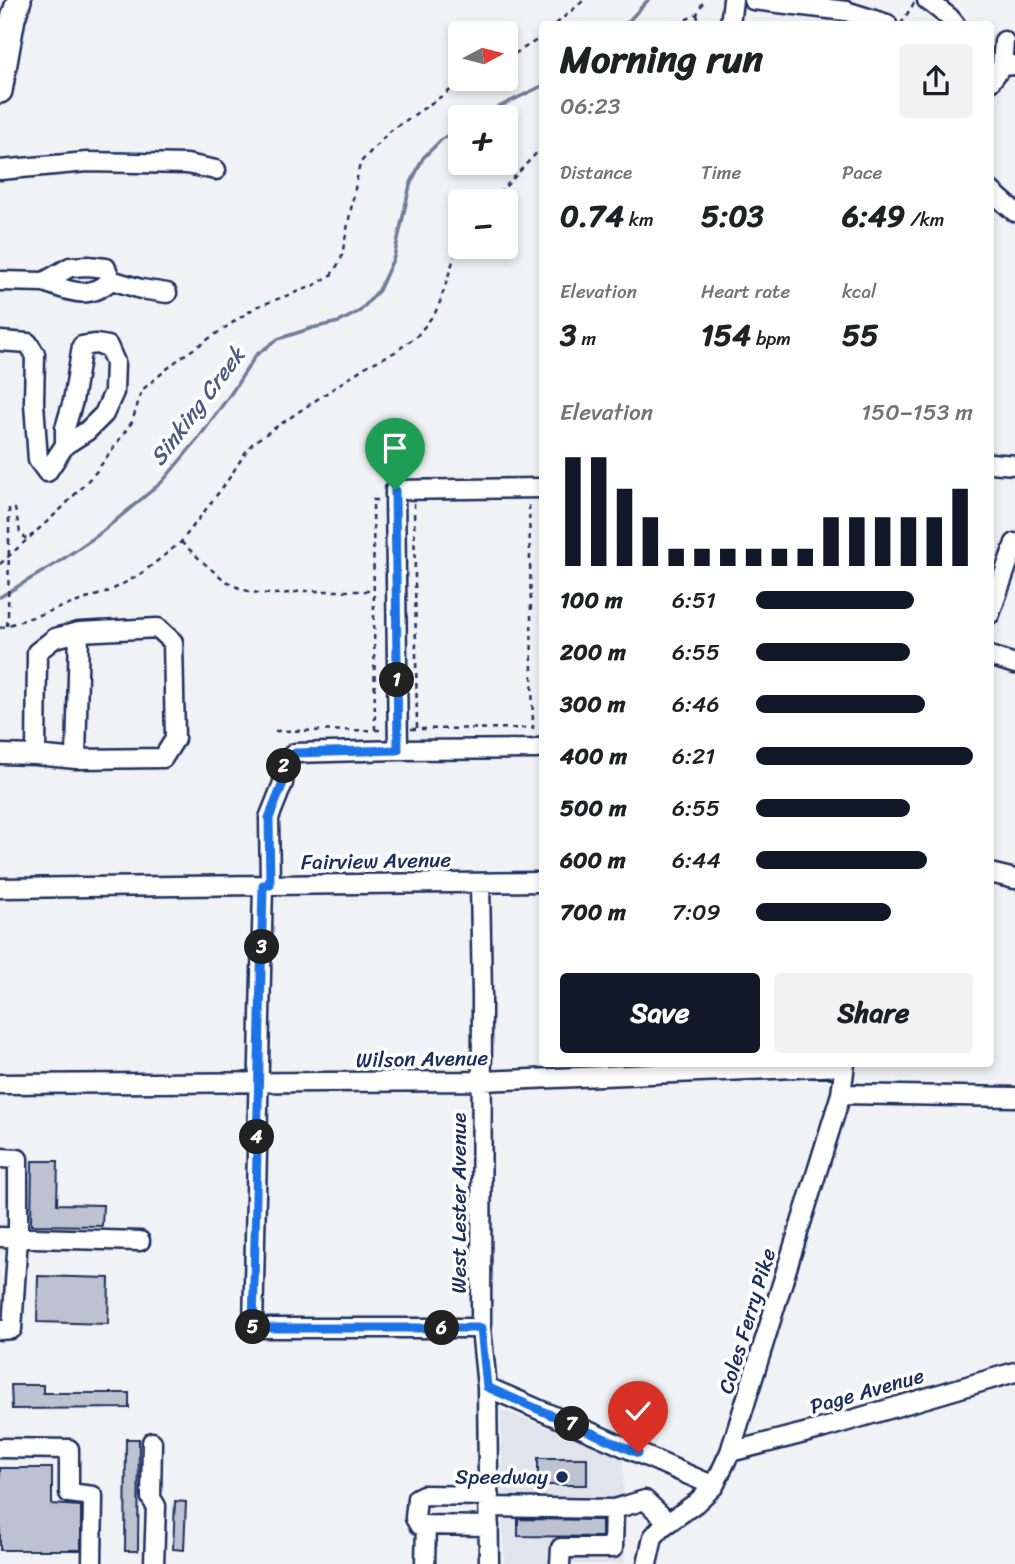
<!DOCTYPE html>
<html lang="en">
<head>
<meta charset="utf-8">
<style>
  :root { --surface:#fff; --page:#f2f2f2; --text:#202124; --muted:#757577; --accent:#111827 }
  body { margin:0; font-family:Sriracha,sans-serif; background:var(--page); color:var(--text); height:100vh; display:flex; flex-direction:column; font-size:26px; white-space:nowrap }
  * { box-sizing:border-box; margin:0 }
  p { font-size:23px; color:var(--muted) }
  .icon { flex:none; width:38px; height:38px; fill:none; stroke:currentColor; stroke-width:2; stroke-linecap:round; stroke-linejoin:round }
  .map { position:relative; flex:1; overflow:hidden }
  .side { position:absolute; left:539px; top:21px; width:455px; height:1046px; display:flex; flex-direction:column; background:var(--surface); border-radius:7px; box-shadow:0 4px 10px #0003 }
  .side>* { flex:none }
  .needle { width:46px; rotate:83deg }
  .tools { position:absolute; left:448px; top:21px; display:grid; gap:14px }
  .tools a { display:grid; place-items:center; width:70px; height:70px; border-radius:7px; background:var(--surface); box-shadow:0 4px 10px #0003; font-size:35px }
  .pin { position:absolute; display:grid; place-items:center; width:60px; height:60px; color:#fff; margin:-72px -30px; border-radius:50% 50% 50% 0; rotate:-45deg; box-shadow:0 0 7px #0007 }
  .pin .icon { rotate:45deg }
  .km { position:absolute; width:35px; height:35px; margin:-18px; border-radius:50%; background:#222; color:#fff; font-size:19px; line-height:35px; text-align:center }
  .round { display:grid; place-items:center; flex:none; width:74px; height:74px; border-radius:7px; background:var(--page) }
  .overview { display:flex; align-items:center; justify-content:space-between; height:119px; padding:0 21px }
  h1 { font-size:38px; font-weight:800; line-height:52px }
  .stats { display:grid; grid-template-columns:repeat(3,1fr); gap:10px; height:119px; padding:7px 21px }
  .stats div { display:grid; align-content:center }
  .stats b { font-size:30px; font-weight:800 }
  .stats small { font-size:19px; font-weight:400 }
  .stats p { font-size:19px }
  .chart { height:196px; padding:14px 21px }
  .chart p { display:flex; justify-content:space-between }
  .chart svg { width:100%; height:126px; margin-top:7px; stroke:var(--accent); stroke-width:6 }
  .button { display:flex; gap:14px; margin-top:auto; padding:14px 21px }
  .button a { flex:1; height:80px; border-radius:7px; background:var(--accent); color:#fff; font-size:28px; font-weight:800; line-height:80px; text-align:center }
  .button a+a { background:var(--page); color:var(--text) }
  ul { padding:0 21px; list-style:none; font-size:23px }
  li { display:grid; grid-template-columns:112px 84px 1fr; align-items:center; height:52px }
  li i { height:18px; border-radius:9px; background:var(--accent) }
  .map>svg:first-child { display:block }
  .built { fill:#e1e4ea }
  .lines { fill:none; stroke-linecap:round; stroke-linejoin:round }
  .stream { stroke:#707c9a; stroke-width:3.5 }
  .building { fill:#bcc2d0; stroke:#1b2f5e; stroke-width:2 }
  .minor-casing { stroke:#1b2f5e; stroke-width:23 }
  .major-casing { stroke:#1b2f5e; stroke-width:28 }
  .path { stroke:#1b2f5e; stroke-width:2.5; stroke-dasharray:5 5; stroke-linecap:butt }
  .minor { stroke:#fff; stroke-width:18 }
  .major { stroke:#fff; stroke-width:23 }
  .path-bridge { stroke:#1b2f5e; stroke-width:2.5; stroke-dasharray:5 5; stroke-linecap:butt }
  .route-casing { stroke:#fff; stroke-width:14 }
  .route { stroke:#1a73e8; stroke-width:9 }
  .poi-dot { fill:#1b2f5e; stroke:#fff; stroke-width:2.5 }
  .labels { text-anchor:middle; stroke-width:7; stroke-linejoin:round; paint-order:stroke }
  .street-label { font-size:21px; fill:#1b2f5e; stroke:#fff }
  .poi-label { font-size:21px; fill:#1b2f5e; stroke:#fff; text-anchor:end }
  .water-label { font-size:23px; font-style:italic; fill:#4c5c81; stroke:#fff }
</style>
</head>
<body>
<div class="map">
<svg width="1015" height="1564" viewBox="0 0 1015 1564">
  <rect width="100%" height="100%" fill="#f1f2f5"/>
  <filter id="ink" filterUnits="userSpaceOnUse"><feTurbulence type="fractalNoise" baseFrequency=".0143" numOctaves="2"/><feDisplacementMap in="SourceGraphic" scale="14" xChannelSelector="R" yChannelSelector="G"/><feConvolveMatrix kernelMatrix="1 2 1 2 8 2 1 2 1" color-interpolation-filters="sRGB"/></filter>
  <g filter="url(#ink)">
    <path class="built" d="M501,1410L623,1455L625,1564H504Z"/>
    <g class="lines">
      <path class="stream" d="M626,24L648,0
        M478,117L542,86
        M0,597L57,563L98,535L162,482L198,439L232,392L256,355L278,339L312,328L339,322L360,311L379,290L394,257L410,185L423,158L442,139L460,128"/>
    </g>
    <path class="building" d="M32,1161H58L57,1204L103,1205L102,1226L31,1225Z
      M38,1276L109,1278L108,1324L37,1322Z
      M11,1385H43V1393H129V1408L12,1409Z
      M126,1439H139L138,1551H125Z
      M538,1458H587V1485H538Z
      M0,1468H52V1504L81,1506V1550H0Z
      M175,1501L186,1502L184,1550L173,1549Z
      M518,1519L602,1520V1537L518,1536Z"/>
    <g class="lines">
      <g class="minor-casing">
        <path id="minor" d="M753,0L846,11L887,24
          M927,0L949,17L955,24
          M730,24L733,0
          M1002,66L1004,41
          M990,82L1002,66L1015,65
          M0,170L87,162L187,164L216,170
          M990,190L1015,212
          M0,281L44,282L70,267L88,266L106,268L111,280L141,289L167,293
          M44,282C70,291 88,301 111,280
          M0,341L28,343L35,354L34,403L38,460L47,472L65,445L87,431L104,414L114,392L115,362L108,346L96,344L82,346L73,401L65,428V445
          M990,463L1015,465
          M990,614L1015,543
          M990,656L1015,664
          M398,750L395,490L542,488
          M0,754L36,755L76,759L163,758L175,739L173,642L158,628L79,632L55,638L37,652L36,755
          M76,759L79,632
          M990,873L1015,879
          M480,883L482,996L481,1328L487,1387L489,1564
          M263,885L253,1328H481
          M270,885L269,818L283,783L284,762L295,753L398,750L536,749L542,747
          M0,888L542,882
          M0,1084L482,1081L844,1066
          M841,1094L1015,1097
          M0,1158L18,1159V1237L12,1329L0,1330
          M0,1237L140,1241
          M487,1387L714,1486
          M152,1442L151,1498L156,1506L154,1564
          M0,1448L69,1449V1493L93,1496L92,1564
          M730,1452L824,1428L1015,1372
          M489,1507L614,1509L613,1548H561L560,1564
          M614,1509L645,1500L668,1522
          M489,1526L419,1525L415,1518L417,1498L423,1495L489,1496
          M425,1564L426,1525
          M647,1564L653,1537L662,1527L696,1503L714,1486L730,1452L841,1094L845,1064"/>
      </g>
      <g class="major-casing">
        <path id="major" d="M0,91L13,18L19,0"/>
      </g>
      <path class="path" d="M697,14L699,24
        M556,24L584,0
        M677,24L697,14L704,0
        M901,24L914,3
        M506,59L542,37
        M492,201L542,147
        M414,503L417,729
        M181,542C196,555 219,579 237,587C256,596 282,595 302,591H373
        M9,543V508L15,509L20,532L26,539
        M0,564L61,509L96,472L132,422L142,390L180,358L256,307L313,286L331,275L341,260L360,163L389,132L452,89L471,79
        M7,626L8,615
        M0,628L110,591L139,575L156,562L181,542L226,483L247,450L254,442L365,367L395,352L417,336L435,313L440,302L460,239
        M411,729L533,728L529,502
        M375,730L373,500H381
        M275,731L384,730"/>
      <use href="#minor" class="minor"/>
      <use href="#major" class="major"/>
      <path class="path-bridge" d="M8,615L9,543"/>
    </g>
  </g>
  <g class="lines" filter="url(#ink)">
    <g class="route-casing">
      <path id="route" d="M395,490L398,750L295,753L285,762L283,783L269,818L270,885H263L253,1328H481L487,1387L638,1453"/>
    </g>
    <use href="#route" class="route"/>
  </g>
  <circle class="poi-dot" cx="562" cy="1477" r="7"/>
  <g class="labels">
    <g class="street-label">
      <text transform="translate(376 861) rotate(-1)" y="7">Fairview Avenue</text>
      <text transform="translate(422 1059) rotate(-1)" y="7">Wilson Avenue</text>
      <text transform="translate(459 1203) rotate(-90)" y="7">West Lester Avenue</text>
      <text transform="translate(747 1321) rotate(-73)" y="7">Coles Ferry Pike</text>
      <text transform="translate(867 1391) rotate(-16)" y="7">Page Avenue</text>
    </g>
    <g class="poi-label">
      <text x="548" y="1484">Speedway</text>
    </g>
    <g class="water-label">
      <text transform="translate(197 406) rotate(-53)" y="8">Sinking Creek</text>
    </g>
  </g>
</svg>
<div class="tools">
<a><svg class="needle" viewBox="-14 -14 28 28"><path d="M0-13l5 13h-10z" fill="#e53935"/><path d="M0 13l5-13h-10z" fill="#757577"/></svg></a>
<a>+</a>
<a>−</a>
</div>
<div class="pin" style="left:395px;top:490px;background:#1e9e55"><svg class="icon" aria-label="arrive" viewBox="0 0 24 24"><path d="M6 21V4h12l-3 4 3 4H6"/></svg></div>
<div class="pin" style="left:638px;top:1453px;background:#d93025"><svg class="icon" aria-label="check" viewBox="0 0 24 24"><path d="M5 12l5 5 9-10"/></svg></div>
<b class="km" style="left:397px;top:680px">1</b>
<b class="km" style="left:284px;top:766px">2</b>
<b class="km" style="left:262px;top:947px">3</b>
<b class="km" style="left:257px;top:1137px">4</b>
<b class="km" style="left:253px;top:1327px">5</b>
<b class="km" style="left:442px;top:1328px">6</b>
<b class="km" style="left:572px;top:1424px">7</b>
<section class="side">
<div class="overview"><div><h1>Morning run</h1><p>06:23</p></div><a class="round"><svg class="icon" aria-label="share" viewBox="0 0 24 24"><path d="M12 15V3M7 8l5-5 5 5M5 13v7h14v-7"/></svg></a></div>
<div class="stats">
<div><p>Distance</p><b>0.74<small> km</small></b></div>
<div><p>Time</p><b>5:03</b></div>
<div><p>Pace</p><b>6:49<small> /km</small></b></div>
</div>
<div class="stats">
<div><p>Elevation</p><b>3<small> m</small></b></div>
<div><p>Heart rate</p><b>154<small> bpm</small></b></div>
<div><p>kcal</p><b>55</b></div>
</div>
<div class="chart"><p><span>Elevation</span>150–153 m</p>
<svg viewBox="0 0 160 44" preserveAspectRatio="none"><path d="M5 44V6M15 44V6M25 44V17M35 44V27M45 44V38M55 44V38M65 44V38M75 44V38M85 44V38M95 44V38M105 44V27M115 44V27M125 44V27M135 44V27M145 44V27M155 44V17"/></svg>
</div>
<ul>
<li><b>100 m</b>6:51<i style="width:73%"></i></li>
<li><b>200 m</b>6:55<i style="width:71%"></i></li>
<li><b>300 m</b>6:46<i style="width:78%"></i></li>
<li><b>400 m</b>6:21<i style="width:100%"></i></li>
<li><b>500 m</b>6:55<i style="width:71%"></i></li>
<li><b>600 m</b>6:44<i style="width:79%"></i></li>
<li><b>700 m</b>7:09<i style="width:62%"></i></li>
</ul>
<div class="button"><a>Save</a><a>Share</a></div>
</section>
</div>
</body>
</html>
